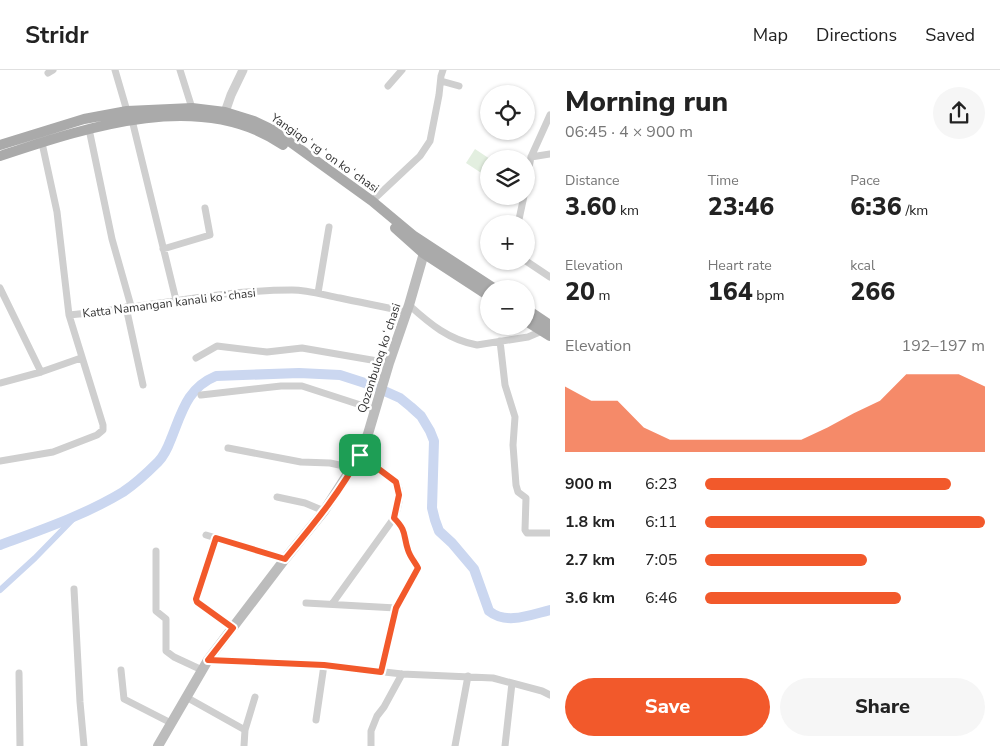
<!DOCTYPE html>
<html lang="en">
<head>
<meta charset="utf-8">
<style>
  :root { --surface:#fff; --page:#f6f6f6; --text:#222; --muted:#767676; --line:#e0e0e0; --accent:#f2592b }
  body { margin:0; font-family:"Nunito Sans",sans-serif; background:var(--page); color:var(--text); height:100vh; display:flex; flex-direction:column; font-size:19px; white-space:nowrap }
  * { box-sizing:border-box; margin:0 }
  p { font-size:16px; color:var(--muted) }
  .icon { flex:none; width:28px; height:28px; fill:none; stroke:currentColor; stroke-width:2; stroke-linecap:round; stroke-linejoin:round }
  .map { position:relative; flex:1; overflow:hidden }
  .panel { display:flex; flex-direction:column; background:var(--surface); width:450px }
  .panel>* { flex:none }
  .tools { position:absolute; left:480px; top:15px; display:grid; gap:10px }
  .tools a { display:grid; place-items:center; width:55px; height:55px; border-radius:50%; background:var(--surface); box-shadow:0 1px 4px #0004; font-size:25px }
  .pin { position:absolute; display:grid; place-items:center; width:42px; height:42px; color:#fff; margin:-21px; border-radius:10px; box-shadow:0 2px 8px #0006 }
  .round { display:grid; place-items:center; flex:none; width:52px; height:52px; border-radius:26px; background:var(--page) }
  .overview { display:flex; align-items:center; justify-content:space-between; height:85px; padding:0 15px }
  h1 { font-size:28px; font-weight:800; line-height:38px }
  .metrics { display:grid; grid-template-columns:repeat(3,1fr); gap:8px; height:85px; padding:5px 15px }
  .metrics div { display:grid; align-content:center }
  .metrics b { font-size:25px; font-weight:800 }
  .metrics small { font-size:14px; font-weight:400 }
  .metrics p { font-size:14px }
  .chart { height:140px; padding:10px 15px }
  .chart p { display:flex; justify-content:space-between }
  .chart svg { width:100%; height:90px; margin-top:5px; fill:var(--accent); opacity:.7 }
  .cta { display:flex; gap:10px; margin-top:auto; padding:10px 15px }
  .cta a { flex:1; height:58px; border-radius:30px; background:var(--accent); color:#fff; font-size:20px; font-weight:800; line-height:58px; text-align:center }
  .cta a+a { background:var(--page); color:var(--text) }
  ul { padding:0 15px; list-style:none; font-size:16px }
  li { display:grid; grid-template-columns:80px 60px 1fr; align-items:center; height:38px }
  li i { height:12px; border-radius:6px; background:var(--accent) }
  header { display:flex; align-items:center; gap:30px; box-sizing:border-box; height:70px; padding:0 25px; background:var(--surface); border-bottom:1px solid var(--line) }
  header strong { font-size:24px }
  nav { display:flex; gap:28px; margin-inline-start:auto; font-size:18px }
  main { display:flex; flex:1; min-height:0 }
  .map>svg:first-child { display:block }
  .green { fill:#e3efe0 }
  .lines { fill:none; stroke-linecap:round; stroke-linejoin:round }
  .canal { stroke:#cbd7f0; stroke-width:6 }
  .river { stroke:#cbd7f0; stroke-width:10 }
  .minor { stroke:#cfcfcf; stroke-width:7 }
  .tertiary { stroke:#cfcfcf; stroke-width:9 }
  .secondary { stroke:#bcbcbc; stroke-width:10 }
  .primary { stroke:#aaa; stroke-width:10 }
  .route-casing { stroke:#fff; stroke-width:10 }
  .route { stroke:#f2592b; stroke-width:6 }
  .labels { text-anchor:middle; stroke-width:5; stroke-linejoin:round; paint-order:stroke }
  .street-label { font-size:12px; fill:#323232; stroke:#fff }
</style>
</head>
<body>
<header>
<strong>Stridr</strong>
<nav><a>Map</a><a>Directions</a><a>Saved</a></nav>
</header>
<main>
<div class="map">
<svg width="550" height="676" viewBox="0 0 550 676">
  <rect width="100%" height="100%" fill="#fff"/>
  <path class="green" d="M475,79L490,89L489,108L466,93Z"/>
  <g class="lines">
    <path class="canal" d="M0,520L35,488L77,445"/>
    <path class="river" d="M0,475C41,460 85,445 123,422C135,414 148,402 158,392C164,386 168,377 171,369C182,342 187,318 216,306L299,303L340,305L371,315L400,328L411,337L421,346L430,361L434,371L432,438L435,450L439,461L452,473L474,499L489,541C506,555 530,545 550,540"/>
    <path class="minor" d="M115,0L127,41
      M180,0L192,38
      M48,3L53,0
      M441,11L459,16
      M388,16L402,0
      M132,50L176,230
      M89,59L112,169L131,236
      M531,87L550,84
      M526,113L531,87L550,45
      M372,131L420,86L430,71L439,25L441,6L443,0
      M518,154L524,126
      M163,179L210,165L205,138
      M526,191L550,207
      M0,218L41,302
      M318,223L329,157
      M409,235C430,254 449,270 477,275L528,267L542,261
      M126,237L143,315
      M69,245C143,238 217,220 292,220C308,220 324,225 340,228C363,233 385,237 407,242
      M500,271L505,315L515,347L513,375L516,415L518,422L526,428L525,460L527,463H550
      M196,288L217,276L267,282L302,278L389,293
      M0,313L41,302L81,288
      M201,325L281,316H302L376,340
      M228,378L301,392L330,393L353,398
      M0,391L53,382L97,365L103,360V355L69,245L57,142L42,73
      M277,427L305,433L324,441
      M206,465L285,489
      M216,468L196,529L197,532L233,558
      M156,481V541L166,549V581L174,587L202,600
      M74,519L80,632L84,676
      M306,533L396,538
      M332,534L394,448C399,437 402,424 397,412L360,385
      M208,590L324,595L402,604L493,608L542,621L550,625
      M121,600L124,629L171,653
      M381,602L396,538L418,498C415,492 410,487 408,480C403,465 407,461 394,448
      M19,603L20,676
      M186,627L245,660
      M316,650L324,595
      M244,676L245,660L255,627
      M371,676V661L377,646L384,637L402,604
      M455,676L468,606
      M505,676L512,613"/>
    <path class="tertiary" d="M223,48L231,25L243,0"/>
    <path class="secondary" d="M158,676L208,590L285,489L324,441L358,388L368,364L389,293L409,235L426,176"/>
    <path class="primary" d="M0,75L84,49L127,41L192,38L225,42L254,51L275,61L372,131L414,166L495,219
      M0,86C85,58 201,18 283,75
      M395,158L423,183L489,226
      M526,239L550,255
      M526,251L550,266"/>
  </g>
  <g class="lines">
    <g class="route-casing">
      <path id="route" d="M360,385L396,412L399,425L394,448C407,461 403,465 408,480C410,487 415,492 418,498L396,538L381,602L324,595L208,590L233,558L197,532L196,529L216,468L285,489C312,456 340,423 360,385Z"/>
    </g>
    <use href="#route" class="route"/>
  </g>
  <g class="labels">
    <g class="street-label">
      <text transform="translate(325 83) rotate(35)" y="4">Yangiqoʻrgʻon koʻchasi</text>
      <text transform="translate(169 233) rotate(-7)" y="4">Katta Namangan kanali koʻchasi</text>
      <text transform="translate(379 288) rotate(-72)" y="4">Qozonbuloq koʻchasi</text>
    </g>
  </g>
</svg>
<div class="tools">
<a><svg class="icon" aria-label="locate" viewBox="0 0 24 24"><circle cx="12" cy="12" r="6"/><path d="M12 2v4M12 18v4M2 12h4M18 12h4"/></svg></a>
<a><svg class="icon" aria-label="layers" viewBox="0 0 24 24"><path d="M12 4l9 5-9 5-9-5zM3 14l9 5 9-5"/></svg></a>
<a>+</a>
<a>−</a>
</div>
<div class="pin" style="left:360px;top:385px;background:#1e9e55"><svg class="icon" aria-label="arrive" viewBox="0 0 24 24"><path d="M6 21V4h12l-3 4 3 4H6"/></svg></div>
</div>
<section class="panel">
<div class="overview"><div><h1>Morning run</h1><p>06:45 · 4 × 900 m</p></div><a class="round"><svg class="icon" aria-label="share" viewBox="0 0 24 24"><path d="M12 15V3M7 8l5-5 5 5M5 13v7h14v-7"/></svg></a></div>
<div class="metrics">
<div><p>Distance</p><b>3.60<small> km</small></b></div>
<div><p>Time</p><b>23:46</b></div>
<div><p>Pace</p><b>6:36<small> /km</small></b></div>
</div>
<div class="metrics">
<div><p>Elevation</p><b>20<small> m</small></b></div>
<div><p>Heart rate</p><b>164<small> bpm</small></b></div>
<div><p>kcal</p><b>266</b></div>
</div>
<div class="chart"><p><span>Elevation</span>192–197 m</p>
<svg viewBox="0 0 160 44" preserveAspectRatio="none"><path d="M0 44V12L10 19L20 19L30 32L40 38L50 38L60 38L70 38L80 38L90 38L100 32L110 25L120 19L130 6L140 6L150 6L160 12V44z"/></svg>
</div>
<ul>
<li><b>900 m</b>6:23<i style="width:88%"></i></li>
<li><b>1.8 km</b>6:11<i style="width:100%"></i></li>
<li><b>2.7 km</b>7:05<i style="width:58%"></i></li>
<li><b>3.6 km</b>6:46<i style="width:70%"></i></li>
</ul>
<div class="cta"><a>Save</a><a>Share</a></div>
</section>
</main>
</body>
</html>
